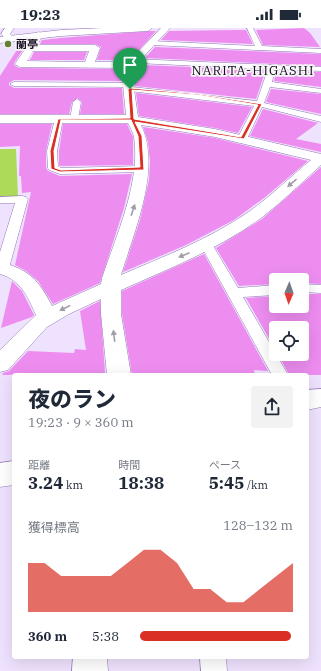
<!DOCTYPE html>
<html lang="ja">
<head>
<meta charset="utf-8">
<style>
  :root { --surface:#fff; --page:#f2f2f3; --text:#1f2937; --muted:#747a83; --accent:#d93025 }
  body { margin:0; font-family:"IBM Plex Serif","Noto Sans JP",serif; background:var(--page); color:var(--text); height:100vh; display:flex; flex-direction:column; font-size:15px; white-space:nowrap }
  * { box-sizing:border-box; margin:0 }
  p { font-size:13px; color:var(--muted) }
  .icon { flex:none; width:22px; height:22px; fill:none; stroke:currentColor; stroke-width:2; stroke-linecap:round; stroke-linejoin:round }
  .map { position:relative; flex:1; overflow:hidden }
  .drawer { position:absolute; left:12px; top:345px; width:297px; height:286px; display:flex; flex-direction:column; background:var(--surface); border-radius:4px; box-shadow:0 4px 16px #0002 }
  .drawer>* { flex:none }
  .needle { width:26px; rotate:182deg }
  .controls { position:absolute; left:269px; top:245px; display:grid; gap:8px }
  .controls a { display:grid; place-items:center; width:40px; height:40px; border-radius:4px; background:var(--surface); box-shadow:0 4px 16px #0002; font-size:20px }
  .pin { position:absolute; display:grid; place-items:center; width:34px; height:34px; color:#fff; margin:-41px -17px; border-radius:50% 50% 50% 0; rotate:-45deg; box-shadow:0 0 4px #0007 }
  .pin .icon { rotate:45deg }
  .round { display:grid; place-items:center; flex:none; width:42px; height:42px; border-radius:4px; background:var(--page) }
  .head { display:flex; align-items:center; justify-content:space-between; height:68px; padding:0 16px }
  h1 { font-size:22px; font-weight:800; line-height:30px }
  .metrics { display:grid; grid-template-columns:repeat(3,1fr); gap:6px; height:68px; padding:4px 16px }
  .metrics div { display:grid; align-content:center }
  .metrics b { font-size:17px; font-weight:800 }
  .metrics small { font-size:11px; font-weight:400 }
  .metrics p { font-size:11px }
  .chart { height:112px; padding:8px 16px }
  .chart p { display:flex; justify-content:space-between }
  .chart svg { width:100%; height:72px; margin-top:4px; fill:var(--accent); opacity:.7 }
  ul { padding:0 16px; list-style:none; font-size:13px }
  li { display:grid; grid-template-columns:64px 48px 1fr; align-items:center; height:30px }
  li i { height:10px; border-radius:5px; background:var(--accent) }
  .status { display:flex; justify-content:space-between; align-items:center; height:28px; padding:0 20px; background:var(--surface); direction:ltr }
  .status svg { height:11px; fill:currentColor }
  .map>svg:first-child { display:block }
  .green { fill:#aeda5a }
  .building { fill:#ed8df0 }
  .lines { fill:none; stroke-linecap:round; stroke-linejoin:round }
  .lane-casing { stroke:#9577b6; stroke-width:1 }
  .street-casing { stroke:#9577b6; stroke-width:1 }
  .primary-casing { stroke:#9577b6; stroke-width:1 }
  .lane { fill:#fff; fill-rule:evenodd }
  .street { fill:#fff; fill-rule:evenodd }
  .primary { fill:#fff; fill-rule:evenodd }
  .oneway { fill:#a19da6 }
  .route { fill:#d93025; stroke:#fff; fill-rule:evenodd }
  .poi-dot { fill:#658034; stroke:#f5f5f5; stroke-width:1.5 }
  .labels { text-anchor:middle; stroke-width:3.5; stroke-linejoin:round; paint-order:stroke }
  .far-poi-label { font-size:11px; font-weight:bold; fill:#150921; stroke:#f5f5f5; text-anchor:start }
  .far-quarter-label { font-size:13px; letter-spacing:1px; fill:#150921; stroke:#f5f5f5 }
</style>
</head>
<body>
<div class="status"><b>19:23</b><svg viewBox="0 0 49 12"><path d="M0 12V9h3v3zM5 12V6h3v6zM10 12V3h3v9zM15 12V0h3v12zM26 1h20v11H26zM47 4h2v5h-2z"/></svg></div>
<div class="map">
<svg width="321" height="643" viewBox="0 0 321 643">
  <rect width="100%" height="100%" fill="#efe2fe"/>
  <path class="green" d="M0,121H16L18,169L0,170Z"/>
  <path class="building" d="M304,0L310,5L320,19L263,17L256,2Z
    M235,2H246L253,16L161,12L169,3Z
    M150,3H156L130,32H97L101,19L95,16H40L42,12L61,10Z
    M29,13L14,35V37L19,40L124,41L121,47V53L14,52L9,55V57L14,60H122L124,86H80L82,74L77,70L72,74L69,86H0V48L22,14Z
    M155,19L321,26V38L145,30Z
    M34,24H87L84,32H30Z
    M141,37L266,42L256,71L135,58L134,47Z
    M276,43L321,44V59L274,53Z
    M271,61L321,66V86L266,74Z
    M136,65L252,79L238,105L215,100L139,88Z
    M263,81L318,95L296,111L321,116V124L250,108Z
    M0,96H52L46,123V140L48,143L60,148L132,146L124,180L100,255L53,276L38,253L26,243L15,237L31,164L22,165L21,148H19L20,118L0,119Z
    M63,96H127L133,109V137L61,138L59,137V123Z
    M143,99L215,110L308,133L264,170L234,192L186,217L123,244L140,192L149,152L150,133L148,114Z
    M321,139V256L302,255V252H276V256L239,258L216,220L262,191Z
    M204,226L268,343L254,342L255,347H132L122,286V263Z
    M12,253L22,263L34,287L32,289L1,300Z
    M302,266H321V347H300V346L288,345L278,326H302V300H276V323L246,270L276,268V278H302Z
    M100,273L105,345L2,347L3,345L9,343L28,323L74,325L75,321L86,322L80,283Z"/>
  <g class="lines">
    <g class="lane-casing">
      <path id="lane" d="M247,0H253L262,18L321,21V25L152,17L149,15L152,13L255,18Z
        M133,31L321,39V43L275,41L272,54L321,61V65L270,59L264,75L321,88V94L262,79L247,111L242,114L237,111L254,78L130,63H127V59L14,58L10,56L14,54L130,55L134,57L132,59L257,73L268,41L136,35L132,33Z
        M77,71L81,74L78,91L74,94L70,91L73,74Z
        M59,88L63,91L57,123L58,138L61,140L142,138L147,141L142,144L60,146L49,142L48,140L47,123L55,91Z
        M22,168L26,169L28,171L9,240L7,243L0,244V224L15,175H0V169Z
        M206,212L211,213L212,216L238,260L276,257V267L243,269L288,347H272L200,216L201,213Z
        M302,256L321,257V265L302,264Z
        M200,629H226L227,643H201Z"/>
    </g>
    <g class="street-casing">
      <path id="street" d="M5,0H14L10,6L14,10L13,12H7L1,6Z
        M161,0H170L146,26L132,47L138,89L215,101L321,126V137C301,155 282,174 261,190C219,221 168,241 121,262V286L131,347H107L101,286V271L69,286L47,299L8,342L0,344V322L36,287C28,269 21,252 0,246V234C28,241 39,252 52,278L101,256L102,250C116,208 141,154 134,109C133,104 130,99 128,95H0V87H126L122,47L127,40L20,39L15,36L36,5L39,4L43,7L37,17H95L100,20L95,34H131L140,22ZM33,23H89L85,34L27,33ZM141,97L215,109L311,132C290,149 271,168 250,183C210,211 165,228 121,247C134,204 162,140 141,97Z
        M321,361V379L307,382V362Z
        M14,433V457L0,459V435Z
        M73,629H107L108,643H72Z"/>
    </g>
    <g class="primary-casing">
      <path id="primary" d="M103,0H152L148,3L61,8L0,15V9L61,2Z"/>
    </g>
    <use href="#lane" class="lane"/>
    <use href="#street" class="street"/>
    <use href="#primary" class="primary"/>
  </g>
  <defs><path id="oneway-solid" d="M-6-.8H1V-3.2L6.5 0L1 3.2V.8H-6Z"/></defs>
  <g class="oneway">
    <use href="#oneway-solid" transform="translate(292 155) rotate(140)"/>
    <use href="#oneway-solid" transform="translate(133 182) rotate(-72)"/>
    <use href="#oneway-solid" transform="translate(184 227) rotate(157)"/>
    <use href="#oneway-solid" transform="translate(65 280) rotate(154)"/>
    <use href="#oneway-solid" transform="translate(114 308) rotate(-97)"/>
  </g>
  <path class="route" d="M130,60L198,66L262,76L244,111L135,94L142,108L144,142L60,144L51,141L50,123L58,91L130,90L128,61ZM132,62L198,67L258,77L241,109L134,91ZM61,92H131L138,108L140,139L61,142L55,140L54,123Z"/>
  <circle class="poi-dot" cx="8" cy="16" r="4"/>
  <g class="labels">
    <g class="far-poi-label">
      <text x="16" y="20">蘭亭</text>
    </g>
    <g class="far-quarter-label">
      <text x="253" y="47">NARITA-HIGASHI</text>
    </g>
  </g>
</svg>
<div class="controls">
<a><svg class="needle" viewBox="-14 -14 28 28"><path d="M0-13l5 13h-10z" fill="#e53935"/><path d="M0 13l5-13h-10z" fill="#747a83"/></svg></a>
<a><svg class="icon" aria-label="locate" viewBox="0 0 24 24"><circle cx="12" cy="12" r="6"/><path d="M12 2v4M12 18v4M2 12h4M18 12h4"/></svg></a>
</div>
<div class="pin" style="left:130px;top:61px;background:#1e9e55"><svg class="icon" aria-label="arrive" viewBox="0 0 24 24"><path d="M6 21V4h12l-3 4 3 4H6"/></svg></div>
<section class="drawer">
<div class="head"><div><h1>夜のラン</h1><p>19:23 · 9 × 360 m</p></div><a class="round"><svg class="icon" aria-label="share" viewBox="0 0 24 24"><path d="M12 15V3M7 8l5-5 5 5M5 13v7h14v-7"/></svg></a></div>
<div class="metrics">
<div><p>距離</p><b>3.24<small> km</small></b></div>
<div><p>時間</p><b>18:38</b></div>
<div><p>ペース</p><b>5:45<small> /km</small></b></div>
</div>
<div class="chart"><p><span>獲得標高</span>128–132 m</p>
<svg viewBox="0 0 160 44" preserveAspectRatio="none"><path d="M0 44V14L10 14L20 22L30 22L40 22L50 22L60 14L70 6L80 6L90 14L100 30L110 30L120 38L130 38L140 30L150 22L160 14V44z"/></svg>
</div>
<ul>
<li><b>360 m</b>5:38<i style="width:99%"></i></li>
</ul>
</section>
</div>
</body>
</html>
